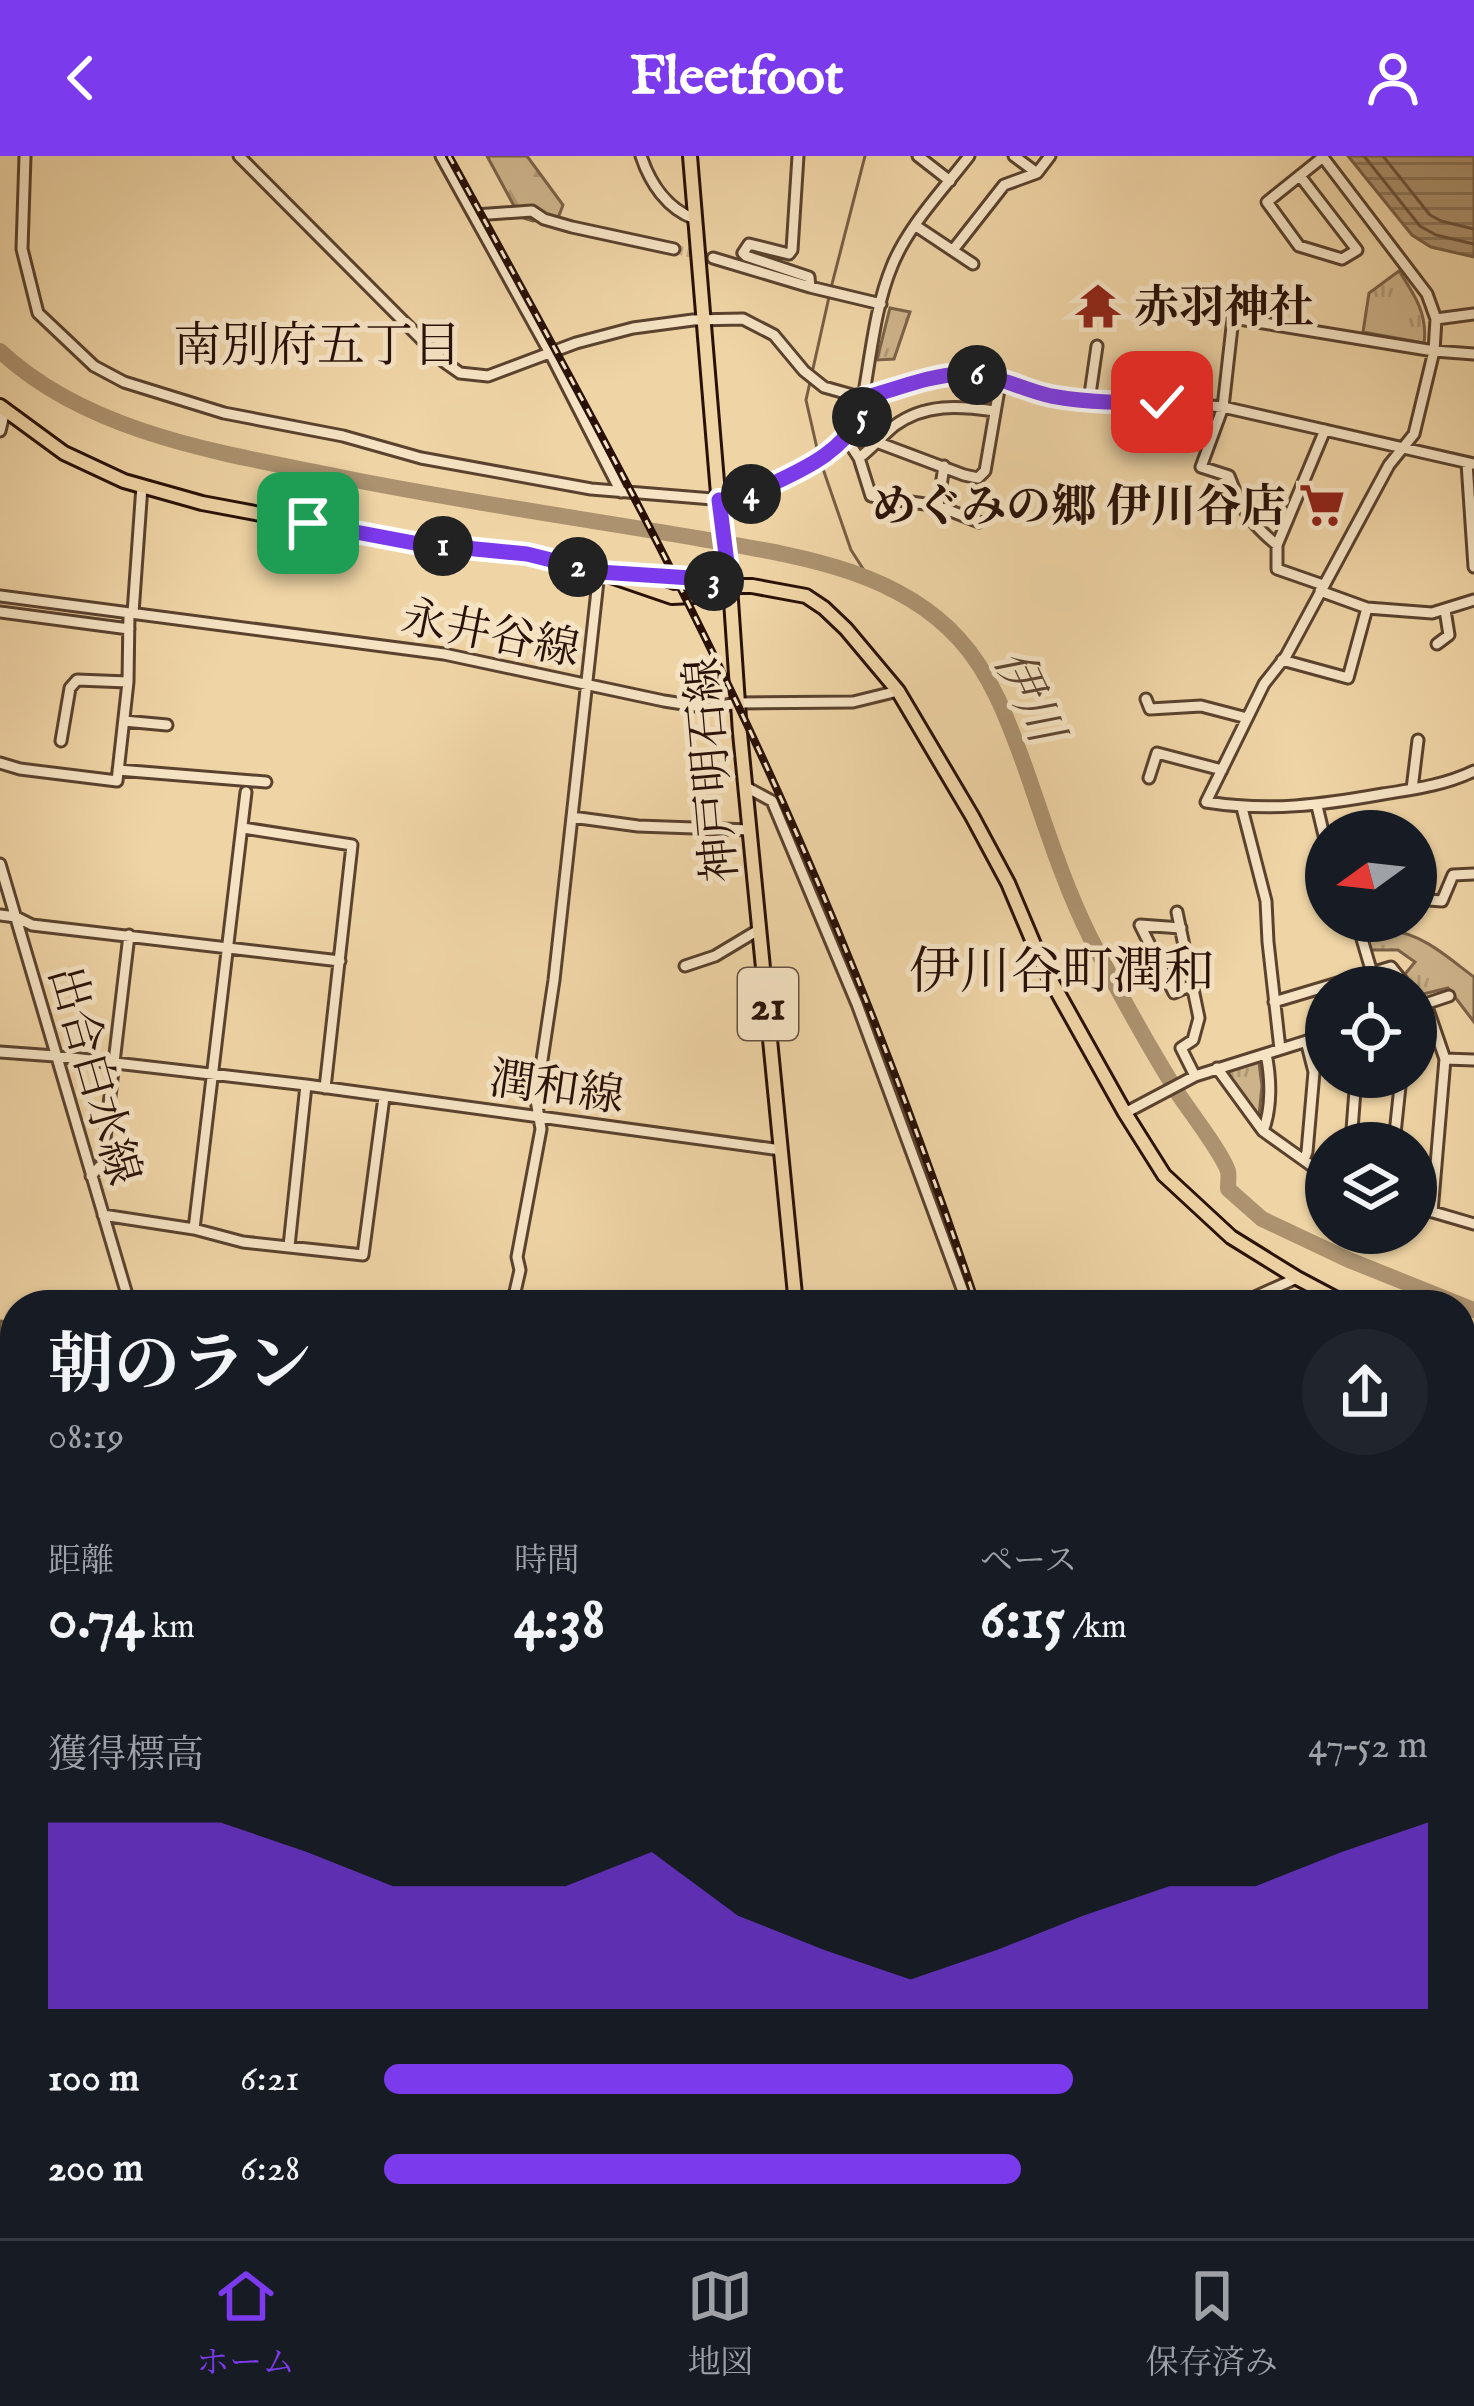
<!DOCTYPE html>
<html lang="ja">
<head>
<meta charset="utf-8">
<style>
  :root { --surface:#171b24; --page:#20242c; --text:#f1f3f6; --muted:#9ea1a6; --line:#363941; --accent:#7c3aed }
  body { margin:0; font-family:"IM FELL English","Noto Serif JP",serif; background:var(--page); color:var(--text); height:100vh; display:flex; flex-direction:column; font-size:45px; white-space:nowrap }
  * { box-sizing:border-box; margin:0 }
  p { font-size:39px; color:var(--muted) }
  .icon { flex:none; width:66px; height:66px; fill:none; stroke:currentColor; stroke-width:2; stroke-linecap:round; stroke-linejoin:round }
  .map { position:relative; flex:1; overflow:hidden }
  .panel { position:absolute; left:0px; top:1134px; width:1476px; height:948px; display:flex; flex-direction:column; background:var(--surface); border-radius:48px 48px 0 0; box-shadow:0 3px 9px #0004 }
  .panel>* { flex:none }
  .needle { width:78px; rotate:255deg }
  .tools { position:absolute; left:1305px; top:654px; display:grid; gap:24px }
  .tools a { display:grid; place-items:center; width:132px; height:132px; border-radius:50%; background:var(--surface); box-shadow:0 3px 9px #0004; font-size:60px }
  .pin { position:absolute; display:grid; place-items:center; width:102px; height:102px; color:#fff; margin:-51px; border-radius:24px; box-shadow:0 6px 18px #0006 }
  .km { position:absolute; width:60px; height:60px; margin:-30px; border-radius:50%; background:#222; color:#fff; font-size:33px; line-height:60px; text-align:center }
  .round { display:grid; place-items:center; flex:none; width:126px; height:126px; border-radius:63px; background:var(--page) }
  .summary { display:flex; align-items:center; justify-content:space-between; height:204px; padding:0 48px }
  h1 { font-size:66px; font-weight:700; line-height:90px }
  .figures { display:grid; grid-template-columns:repeat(3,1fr); gap:18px; height:204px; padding:12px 48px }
  .figures div { display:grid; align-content:center }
  .figures b { font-size:60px; font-weight:700 }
  .figures small { font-size:33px; font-weight:400 }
  .figures p { font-size:33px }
  .chart { height:336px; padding:24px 48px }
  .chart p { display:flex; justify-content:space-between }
  .chart svg { width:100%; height:216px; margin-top:12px; fill:var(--accent); opacity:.7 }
  ul { padding:0 48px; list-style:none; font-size:39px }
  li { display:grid; grid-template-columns:192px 144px 1fr; align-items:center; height:90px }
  li i { height:30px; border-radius:15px; background:var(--accent) }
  header { display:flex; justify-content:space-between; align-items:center; height:156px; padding:0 48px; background:var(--accent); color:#fff; font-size:54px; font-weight:700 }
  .menu { display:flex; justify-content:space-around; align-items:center; height:168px; border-top:3px solid var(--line); background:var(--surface); font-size:33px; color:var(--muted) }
  .menu a { display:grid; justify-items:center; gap:6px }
  .menu .active { color:var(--accent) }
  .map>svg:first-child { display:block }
  .forest { fill:url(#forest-firs); stroke:#7b6248; stroke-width:3 }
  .park { fill:url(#park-tufts); stroke:#7b6248; stroke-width:3 }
  .water { fill:url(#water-rules); stroke:#785e45; stroke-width:3 }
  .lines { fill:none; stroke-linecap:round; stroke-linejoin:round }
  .shore { stroke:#6a523b; stroke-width:3 }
  .stream { stroke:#785e45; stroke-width:3 }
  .river { stroke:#ac926f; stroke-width:16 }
  .minor-tunnel { stroke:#c7ad85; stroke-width:9; stroke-dasharray:9 4.5; stroke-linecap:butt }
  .minor-casing { stroke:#5a422e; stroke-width:15 }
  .major-casing { stroke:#291107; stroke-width:18 }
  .minor { stroke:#f5e3c4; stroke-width:9 }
  .major { stroke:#efd4a5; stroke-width:12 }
  .rail-casing { stroke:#291107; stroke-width:8 }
  .rail { stroke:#f5e3c4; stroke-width:3; stroke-dasharray:9; stroke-linecap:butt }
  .route-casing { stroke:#fff; stroke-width:24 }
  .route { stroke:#7c3aed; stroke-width:15 }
  .labels { text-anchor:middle; stroke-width:10; stroke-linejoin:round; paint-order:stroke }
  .shield { fill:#f5e3c4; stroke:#665040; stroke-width:3 }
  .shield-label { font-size:42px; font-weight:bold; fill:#291107 }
  .poi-label { font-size:45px; font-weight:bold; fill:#291107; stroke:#f5e3c4; text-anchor:start }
  .street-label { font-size:45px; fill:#291107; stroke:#f5e3c4 }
  .neighbourhood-label { font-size:48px; fill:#291107; stroke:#f5e3c4 }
  .water-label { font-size:48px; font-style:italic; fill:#5d4531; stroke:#f5e3c4 }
  .quarter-label { font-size:51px; fill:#291107; stroke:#f5e3c4 }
</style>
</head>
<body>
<header><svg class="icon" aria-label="back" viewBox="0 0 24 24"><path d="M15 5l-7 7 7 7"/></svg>Fleetfoot<svg class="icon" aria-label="person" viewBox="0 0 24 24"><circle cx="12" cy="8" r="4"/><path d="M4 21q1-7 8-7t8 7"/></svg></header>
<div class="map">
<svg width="1474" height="2082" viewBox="0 0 1474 2082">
  <defs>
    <pattern id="forest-firs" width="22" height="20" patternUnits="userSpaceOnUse" patternTransform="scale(3)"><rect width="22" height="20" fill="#cdb38a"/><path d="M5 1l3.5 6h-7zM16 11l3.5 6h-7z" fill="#b09976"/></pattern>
    <pattern id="park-tufts" width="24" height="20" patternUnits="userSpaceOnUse" patternTransform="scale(3)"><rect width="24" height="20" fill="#cdb38a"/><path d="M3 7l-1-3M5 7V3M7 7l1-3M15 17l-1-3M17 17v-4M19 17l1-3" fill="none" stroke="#b09976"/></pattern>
    <pattern id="water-rules" width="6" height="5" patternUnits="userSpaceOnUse" patternTransform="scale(3)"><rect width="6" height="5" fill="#ac926f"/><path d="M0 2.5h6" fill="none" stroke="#8c7659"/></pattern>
  </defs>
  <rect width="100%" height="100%" fill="#efd4a5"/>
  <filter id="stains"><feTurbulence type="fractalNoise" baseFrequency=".00167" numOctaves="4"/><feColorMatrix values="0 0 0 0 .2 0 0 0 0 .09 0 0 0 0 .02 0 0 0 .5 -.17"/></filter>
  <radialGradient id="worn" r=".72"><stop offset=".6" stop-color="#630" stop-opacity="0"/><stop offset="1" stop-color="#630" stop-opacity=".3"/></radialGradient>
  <path class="forest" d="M487,0H527L563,49L558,62L533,65L520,61Z"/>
  <path class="park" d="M1399,115C1414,138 1428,158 1424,187L1363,176L1369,137Z
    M890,152L910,156L894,203L877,204Z
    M1392,775C1422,777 1451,804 1474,821V866L1448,832L1419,839L1405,818L1415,806L1398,794H1368L1366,778Z
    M1259,906L1262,930L1259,960L1226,918V915Z"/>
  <path class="water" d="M1348,0H1474V101L1431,91L1412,79Z
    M0,1165L15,1167L14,1281L0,1280Z
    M0,1351H15V1479H0Z"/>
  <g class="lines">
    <path class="shore" d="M1364,0L1420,70L1436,79L1474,88
      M1383,0L1430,59L1441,65L1474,73"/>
    <path class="stream" d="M831,132L865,0
      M819,301L806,244L829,141
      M822,310L851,394L869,422"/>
    <path class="river" d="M0,195C88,277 221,297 335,320C457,345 580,362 702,383C791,399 895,412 959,483C992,519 1009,567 1025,611C1045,668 1063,727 1090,781C1118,835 1147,888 1179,939C1191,957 1222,997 1228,1015C1229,1020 1228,1028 1228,1033L1262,1063L1349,1104L1474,1154
      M743,2082L745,2067"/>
    <path class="minor-tunnel" d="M674,93L713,102"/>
    <g class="minor-casing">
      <path id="minor" d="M25,0L22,93L38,157L94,210L124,226L224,257L343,280L421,302L591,333L737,345L816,308L829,298L854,274L865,257L863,242C871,199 875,151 892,110C908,70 943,34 969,0
        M239,0L443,205L460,217L488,220L576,187L633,172L693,164L743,163L774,179L804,215L824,231L863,242L935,221L962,218L1001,222L1047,239L1104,247L1162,246L1223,251L1474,308
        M441,0L550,197L621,336
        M641,0C650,27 667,53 695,63
        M798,0L792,94L789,98L749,88L743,97L746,100L809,121L810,131
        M918,0L950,25
        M1014,0L1037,17
        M1322,0L1427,138L1436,163L1434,195L1414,278L1389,309L1286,500L1264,528L1206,646C1270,656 1321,649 1383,638C1415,633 1445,629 1474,615
        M1300,20L1357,94L1342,103L1299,90L1267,46L1323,1
        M475,59L532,55L544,63L572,71L674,93
        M916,70L973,108
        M953,94L1004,29L1037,17L1050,0
        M713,102L810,131L881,148
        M1436,163L1474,158
        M1089,245L1097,190
        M0,275L5,254
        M846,282L859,302L871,340L938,350L944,310
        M879,287L964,319L978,322L985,315L1001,222
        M859,302C872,292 882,280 894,270C925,247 959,250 995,255
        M1467,307L1474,411
        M938,350L979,366
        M1277,389L1325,274
        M1323,429L1277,413V389C1250,367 1241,352 1229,320L1201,311L1223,251L1233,162L1434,195L1474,198
        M1320,435L1367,452L1432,457L1474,444
        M0,440L444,498L664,545L709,552L738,547L853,546L898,535
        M0,456L129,473
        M133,457L142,330
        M1437,488L1449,479L1445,454
        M1282,504L1348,522L1367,452
        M1146,543L1150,553L1201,550L1247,562
        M124,565L167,569
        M61,585L70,532L77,524L128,526
        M0,607L20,613L117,625L128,526L129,457
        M118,614L266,626
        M1149,622L1157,597L1222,614
        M746,631L772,645L857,848L968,1149
        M1412,633L1418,584
        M1317,650L1326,688
        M1242,652L1266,745L1268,786L1280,893
        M572,661L638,670L750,674
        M243,672L352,689L325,932
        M0,708L130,1149
        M1416,743L1442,745L1453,719L1474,718
        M1177,756L1199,862L1193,884L1181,892L1195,920
        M0,759L16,761L32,769L340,805
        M1362,765V783L1372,817
        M1181,772L1140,769L1174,837L1192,829
        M685,810L715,800L760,773
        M1274,846L1391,811L1407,831
        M1426,848L1445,903L1432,1056
        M1416,851L1449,840
        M0,896L55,900L306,929L781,994
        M1445,903L1474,904
        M1217,912L1263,975L1326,1020
        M1125,957L1195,920L1326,879
        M1263,975C1272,952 1271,922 1266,898
        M1351,987L1356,921
        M1394,987L1401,921
        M1304,1004L1307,996L1314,916L1306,885
        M91,1020L102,1008L129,779
        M1416,1051L1474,1068
        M103,1059L194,1073L243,1086L363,1099L384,941
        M194,1073L246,636
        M289,1090L306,929
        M512,1149L520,1114L517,1101L541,973L536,944L554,824L599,416
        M1237,1149L1297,1122
        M1461,1241L1474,1243
        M0,1296L15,1294
        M0,1325L15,1324
        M0,1640L15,1643
        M1463,1928V1905L1469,1897L1472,1807
        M0,2015L15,2021
        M1194,2067L1197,2082
        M170,2082L171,2067
        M258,2082V2067
        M309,2082L311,2067
        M379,2082L382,2067
        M431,2082L433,2067
        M544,2082L547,2067
        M584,2082L585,2067
        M1043,2082L1044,2067"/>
    </g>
    <g class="major-casing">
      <path id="major" d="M690,0L719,350L730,430L740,577L796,1149
        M0,250L64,297L124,325L202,347L414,387L527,398L599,416L672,441L713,439L729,431
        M599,416L707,423L730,430H752L806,440L824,452L846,473L898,535L972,660L1008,727L1044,812L1125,957L1164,1019L1231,1081L1297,1122L1348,1149
        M1461,1197L1474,1201
        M1461,1806L1474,1807
        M0,1863L15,1861
        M0,1935L15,1925
        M880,2067L882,2082"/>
    </g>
    <use href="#minor" class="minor"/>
    <use href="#major" class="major"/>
    <g class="rail-casing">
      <path id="rail" d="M449,0C572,223 696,447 798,681C865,834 924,991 977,1149
        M1202,2067L1205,2082"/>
    </g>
    <use href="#rail" class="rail"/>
  </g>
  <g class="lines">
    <g class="route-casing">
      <path id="route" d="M308,367L414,387L527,398L599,416L707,423L730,430L719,344C740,345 755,336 774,327C815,308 839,295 865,257L863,242C895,234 929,219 962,218C1000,218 1018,233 1051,240C1089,247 1125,247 1162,246"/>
    </g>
    <use href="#route" class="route"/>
  </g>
  <defs>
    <g id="temple-bare" transform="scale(3.6)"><path d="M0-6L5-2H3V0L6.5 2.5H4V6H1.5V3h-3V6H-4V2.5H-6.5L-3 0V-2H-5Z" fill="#8f2418" stroke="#f5e3c4" stroke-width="2.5" paint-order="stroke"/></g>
    <g id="supermarket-bare" transform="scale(3.6)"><path d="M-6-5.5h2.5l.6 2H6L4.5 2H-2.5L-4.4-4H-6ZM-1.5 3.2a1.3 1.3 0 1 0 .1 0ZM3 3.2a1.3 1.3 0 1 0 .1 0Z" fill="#8f2418" stroke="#f5e3c4" stroke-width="2.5" paint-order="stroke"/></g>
  </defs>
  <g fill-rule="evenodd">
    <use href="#temple-bare" x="1098" y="150"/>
    <use href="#supermarket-bare" x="1322" y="349"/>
  </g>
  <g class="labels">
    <rect class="shield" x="738" y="812" width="60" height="72" rx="9"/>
    <g class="shield-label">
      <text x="768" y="863">21</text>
    </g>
    <g class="poi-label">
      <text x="1134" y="166">赤羽神社</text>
      <text x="1286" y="365" text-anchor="end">めぐみの郷 伊川谷店</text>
    </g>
    <g class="street-label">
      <text transform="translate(491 476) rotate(11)" y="16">永井谷線</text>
      <text transform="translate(710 614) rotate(-95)" y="16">神戸明石線</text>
      <text transform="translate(96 919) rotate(74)" y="16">出合白水線</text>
      <text transform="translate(557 930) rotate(8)" y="16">潤和線</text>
    </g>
    <g class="neighbourhood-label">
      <text x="317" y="205">南別府五丁目</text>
    </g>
    <g class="water-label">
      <text transform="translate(1030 539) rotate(65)" y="17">伊川</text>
    </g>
    <g class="quarter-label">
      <text x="1062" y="832">伊川谷町潤和</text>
    </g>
  </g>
  <rect width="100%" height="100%" filter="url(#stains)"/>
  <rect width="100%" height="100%" fill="url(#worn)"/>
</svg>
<div class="tools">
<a><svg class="needle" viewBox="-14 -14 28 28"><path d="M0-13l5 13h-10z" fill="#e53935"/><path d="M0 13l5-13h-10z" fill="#9ea1a6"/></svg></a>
<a><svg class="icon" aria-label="locate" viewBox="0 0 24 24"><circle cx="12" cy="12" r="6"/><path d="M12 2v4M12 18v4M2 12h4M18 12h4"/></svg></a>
<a><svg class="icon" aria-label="layers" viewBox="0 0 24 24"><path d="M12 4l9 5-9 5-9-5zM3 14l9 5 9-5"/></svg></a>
</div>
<div class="pin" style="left:308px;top:367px;background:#1e9e55"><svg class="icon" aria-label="arrive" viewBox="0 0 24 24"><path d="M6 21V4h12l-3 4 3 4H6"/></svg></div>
<div class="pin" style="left:1162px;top:246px;background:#d93025"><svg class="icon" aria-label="check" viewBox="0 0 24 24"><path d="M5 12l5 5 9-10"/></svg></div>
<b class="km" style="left:443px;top:390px">1</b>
<b class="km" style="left:578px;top:411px">2</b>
<b class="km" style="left:714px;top:425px">3</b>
<b class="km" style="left:751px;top:338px">4</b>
<b class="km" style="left:862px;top:261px">5</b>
<b class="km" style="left:977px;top:219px">6</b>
<section class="panel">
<div class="summary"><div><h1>朝のラン</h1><p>08:19</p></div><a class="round"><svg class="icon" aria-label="share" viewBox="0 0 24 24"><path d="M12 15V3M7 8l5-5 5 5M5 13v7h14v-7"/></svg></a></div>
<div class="figures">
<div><p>距離</p><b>0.74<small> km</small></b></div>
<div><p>時間</p><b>4:38</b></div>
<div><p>ペース</p><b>6:15<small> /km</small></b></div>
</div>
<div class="chart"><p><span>獲得標高</span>47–52 m</p>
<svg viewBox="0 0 160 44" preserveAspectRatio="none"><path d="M0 44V6L10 6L20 6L30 12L40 19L50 19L60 19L70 12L80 25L90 32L100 38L110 32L120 25L130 19L140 19L150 12L160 6V44z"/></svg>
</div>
<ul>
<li><b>100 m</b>6:21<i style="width:66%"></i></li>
<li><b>200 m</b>6:28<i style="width:61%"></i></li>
</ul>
</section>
</div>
<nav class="menu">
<a class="active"><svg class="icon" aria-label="home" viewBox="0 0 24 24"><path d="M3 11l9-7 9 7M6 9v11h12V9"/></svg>ホーム</a>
<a><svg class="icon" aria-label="map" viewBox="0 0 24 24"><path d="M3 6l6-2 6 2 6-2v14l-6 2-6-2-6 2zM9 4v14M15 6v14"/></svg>地図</a>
<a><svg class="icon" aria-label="saved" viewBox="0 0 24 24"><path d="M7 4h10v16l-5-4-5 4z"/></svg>保存済み</a>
</nav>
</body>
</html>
